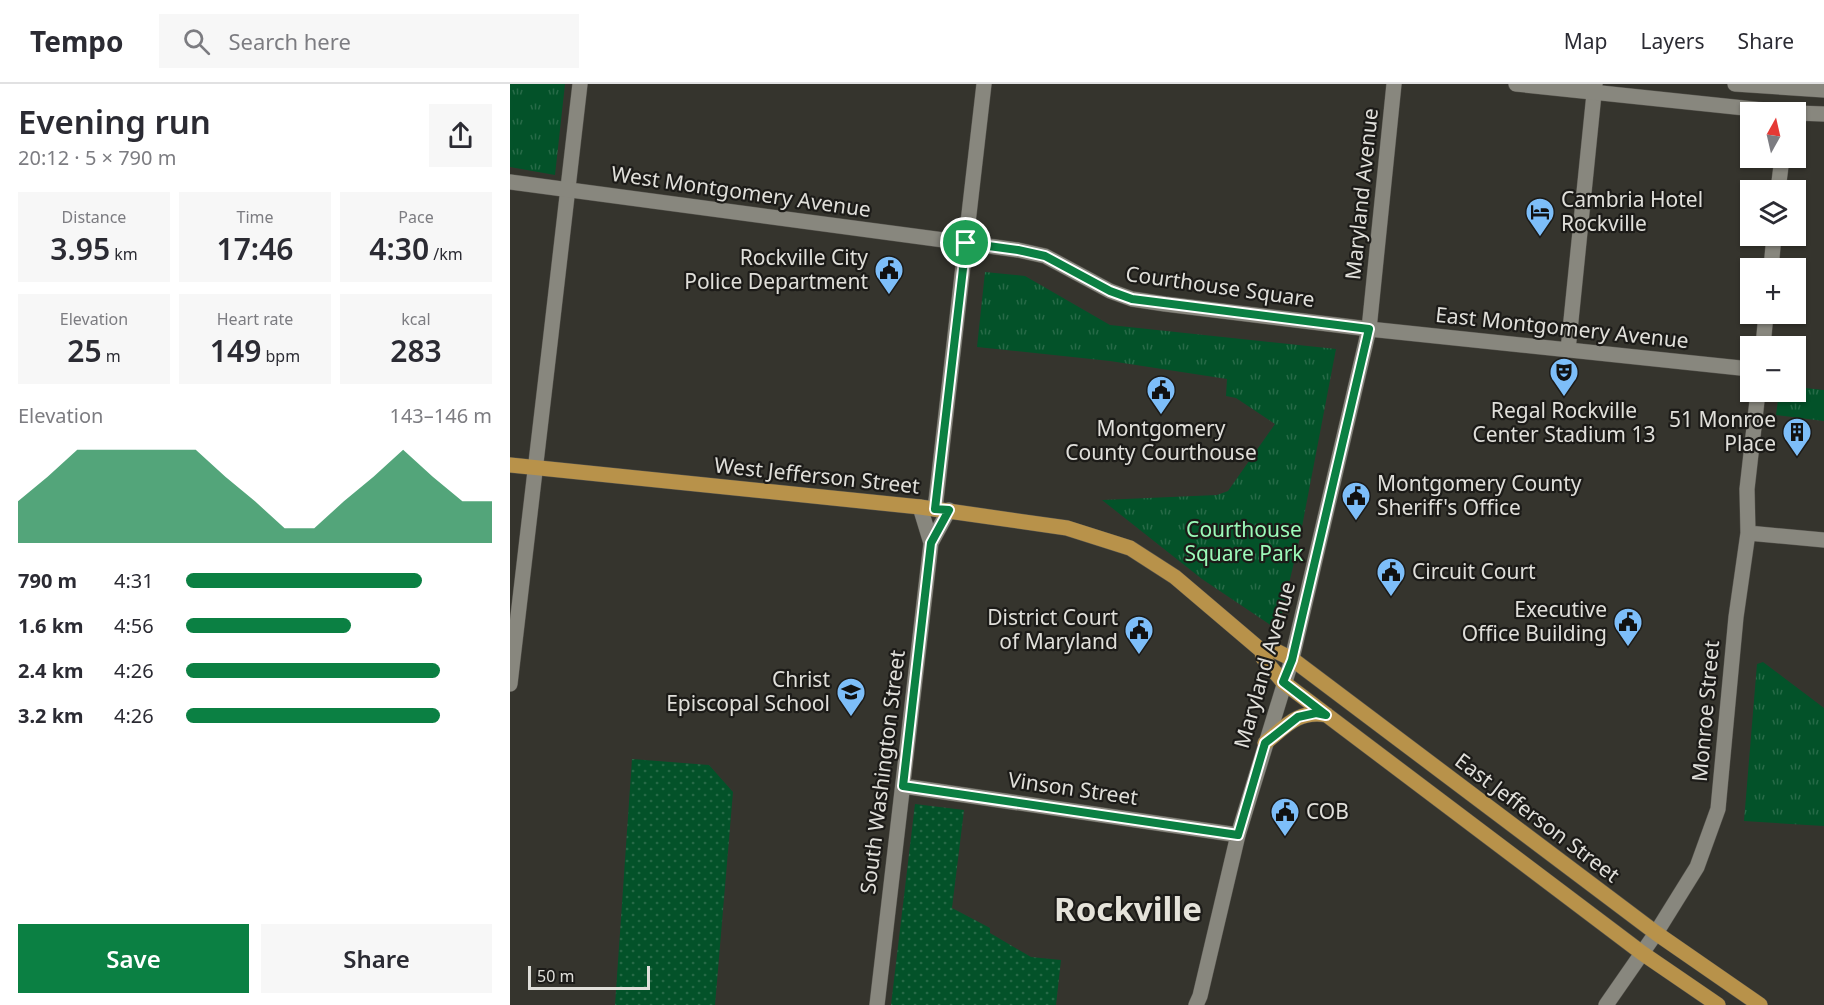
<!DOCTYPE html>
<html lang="en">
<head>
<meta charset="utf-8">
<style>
  :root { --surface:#fff; --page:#f7f7f7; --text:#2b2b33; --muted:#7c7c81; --line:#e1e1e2; --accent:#0b8043 }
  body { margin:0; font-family:"Noto Sans",sans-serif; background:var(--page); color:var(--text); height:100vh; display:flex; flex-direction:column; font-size:22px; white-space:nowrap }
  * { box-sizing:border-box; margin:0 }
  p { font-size:20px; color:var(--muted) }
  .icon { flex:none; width:33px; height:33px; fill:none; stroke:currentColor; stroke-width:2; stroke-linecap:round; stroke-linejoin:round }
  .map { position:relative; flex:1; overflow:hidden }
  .sheet { display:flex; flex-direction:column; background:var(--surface); width:510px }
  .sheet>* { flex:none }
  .needle { width:39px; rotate:8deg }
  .tools { position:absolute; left:1230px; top:18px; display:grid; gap:12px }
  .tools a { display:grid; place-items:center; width:66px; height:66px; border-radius:0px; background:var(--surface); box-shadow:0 2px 4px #0004; font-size:30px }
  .scale { position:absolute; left:18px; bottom:15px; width:122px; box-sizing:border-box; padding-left:6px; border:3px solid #e0dfda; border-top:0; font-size:16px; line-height:21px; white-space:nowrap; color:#e0dfda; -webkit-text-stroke:4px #1c1b18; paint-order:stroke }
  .pin { position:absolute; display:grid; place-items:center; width:51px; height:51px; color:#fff; margin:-26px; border:3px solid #fff; border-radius:50%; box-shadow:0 2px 6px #0007 }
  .round { display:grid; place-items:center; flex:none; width:63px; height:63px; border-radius:0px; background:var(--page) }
  .head { display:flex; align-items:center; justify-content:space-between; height:102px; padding:0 18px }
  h1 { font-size:33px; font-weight:600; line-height:45px }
  .figures { display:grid; grid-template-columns:repeat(3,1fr); gap:9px; height:102px; padding:6px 18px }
  .figures div { display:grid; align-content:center; border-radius:0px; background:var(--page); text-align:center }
  .figures b { font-size:30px; font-weight:600 }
  .figures small { font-size:16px; font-weight:400 }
  .figures p { font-size:16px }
  .chart { height:168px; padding:12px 18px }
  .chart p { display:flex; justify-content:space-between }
  .chart svg { width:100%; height:108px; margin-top:6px; fill:var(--accent); opacity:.7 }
  .action { display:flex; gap:12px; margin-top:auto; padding:12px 18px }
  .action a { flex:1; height:69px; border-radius:0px; background:var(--accent); color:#fff; font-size:24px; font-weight:600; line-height:69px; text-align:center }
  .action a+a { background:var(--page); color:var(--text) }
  ul { padding:0 18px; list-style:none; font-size:20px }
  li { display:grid; grid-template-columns:96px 72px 1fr; align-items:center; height:45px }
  li i { height:15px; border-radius:8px; background:var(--accent) }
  header { display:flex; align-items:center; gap:36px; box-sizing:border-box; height:84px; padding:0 30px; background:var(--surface); border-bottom:2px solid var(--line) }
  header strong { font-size:28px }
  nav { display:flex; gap:33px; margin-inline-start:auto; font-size:21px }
  .search { width:420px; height:54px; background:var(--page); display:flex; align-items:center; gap:15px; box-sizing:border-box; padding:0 21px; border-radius:0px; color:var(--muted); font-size:22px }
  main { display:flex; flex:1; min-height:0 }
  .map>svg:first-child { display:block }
  .grass { fill:url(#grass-dots) }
  .park { fill:url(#park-tufts) }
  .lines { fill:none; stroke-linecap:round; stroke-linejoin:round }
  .minor-casing { stroke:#54524c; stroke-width:16 }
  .tertiary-casing { stroke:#54524c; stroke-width:16 }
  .secondary-casing { stroke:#54524c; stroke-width:16 }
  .primary-casing { stroke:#54524c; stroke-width:16 }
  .minor { stroke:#88877e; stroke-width:15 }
  .tertiary { stroke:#88877e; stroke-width:15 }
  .secondary { stroke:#88877e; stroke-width:15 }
  .primary { stroke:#b8924a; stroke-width:15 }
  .route-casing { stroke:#fff; stroke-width:12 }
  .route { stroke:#0b8043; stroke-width:8 }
  .labels { text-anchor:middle; stroke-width:4.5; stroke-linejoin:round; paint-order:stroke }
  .street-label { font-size:21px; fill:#e0dfda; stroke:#1c1b18 }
  .poi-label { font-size:21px; fill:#e0dfda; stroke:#1c1b18; text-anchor:end }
  .park-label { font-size:21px; fill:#9cfab9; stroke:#1c1b18 }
  .town-label { font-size:33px; font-weight:bold; fill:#e5e3da; stroke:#1c1b18 }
</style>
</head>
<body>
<header>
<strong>Tempo</strong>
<div class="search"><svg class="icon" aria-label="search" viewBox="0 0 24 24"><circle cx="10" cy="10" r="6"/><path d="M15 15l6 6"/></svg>Search here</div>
<nav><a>Map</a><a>Layers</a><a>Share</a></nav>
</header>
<main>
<section class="sheet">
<div class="head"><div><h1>Evening run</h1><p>20:12 · 5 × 790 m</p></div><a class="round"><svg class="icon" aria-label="share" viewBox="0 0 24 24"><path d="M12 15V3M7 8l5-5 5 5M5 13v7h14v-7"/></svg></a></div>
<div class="figures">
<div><p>Distance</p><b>3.95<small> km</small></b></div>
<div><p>Time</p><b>17:46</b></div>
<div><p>Pace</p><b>4:30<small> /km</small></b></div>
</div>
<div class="figures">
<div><p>Elevation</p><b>25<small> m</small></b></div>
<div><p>Heart rate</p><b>149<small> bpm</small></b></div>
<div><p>kcal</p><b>283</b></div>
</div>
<div class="chart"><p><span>Elevation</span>143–146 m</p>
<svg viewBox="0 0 160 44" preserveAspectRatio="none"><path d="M0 44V27L10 17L20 6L30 6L40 6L50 6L60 6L70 17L80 27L90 38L100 38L110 27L120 17L130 6L140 17L150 27L160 27V44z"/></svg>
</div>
<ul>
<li><b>790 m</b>4:31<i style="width:77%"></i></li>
<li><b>1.6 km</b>4:56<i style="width:54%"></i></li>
<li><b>2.4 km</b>4:26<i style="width:83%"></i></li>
<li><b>3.2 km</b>4:26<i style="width:83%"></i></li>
</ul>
<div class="action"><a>Save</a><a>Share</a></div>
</section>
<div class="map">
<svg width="1314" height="921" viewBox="0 0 1314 921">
  <defs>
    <pattern id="grass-dots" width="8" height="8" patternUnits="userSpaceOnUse" patternTransform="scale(1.5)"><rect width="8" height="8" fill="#035229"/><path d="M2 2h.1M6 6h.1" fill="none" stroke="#276a47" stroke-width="1.8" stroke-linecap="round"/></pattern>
    <pattern id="park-tufts" width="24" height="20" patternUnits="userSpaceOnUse" patternTransform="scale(1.5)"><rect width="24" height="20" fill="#035229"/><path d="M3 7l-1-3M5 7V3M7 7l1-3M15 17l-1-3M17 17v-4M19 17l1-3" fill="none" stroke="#276a47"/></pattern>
  </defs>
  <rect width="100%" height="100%" fill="#35342d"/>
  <path class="grass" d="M122,675L199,681L223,708L205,921H105Z
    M405,720L454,726L442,824L480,844V849L521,873L551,876L546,921H381Z"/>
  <path class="park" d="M0,0H55L45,91L0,83Z
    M475,188L515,192L600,241L826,265L790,453L768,546L692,495L592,416L707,411L718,407L765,340L726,314L716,312L717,295L600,277L467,263Z
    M1286,303L1314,306V337L1266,331L1269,308H1286Z
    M1253,578L1314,624V742L1234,737L1247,580Z"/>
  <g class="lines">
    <g class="minor-casing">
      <path id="minor" d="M456,159L508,166L535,172L600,207L622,215L655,220L859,245L1240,285
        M1058,266L1085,0
        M421,459L439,426
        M0,600C25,400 46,200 70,0
        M393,702L728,751
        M367,921L421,459L410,423"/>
    </g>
    <g class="tertiary-casing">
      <path id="tertiary" d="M1006,0L1272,28
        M1225,0L1314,6
        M1286,29L1314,30
        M0,98L456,159
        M1268,106L1272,74
        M1261,184L1264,152
        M1253,262L1256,230
        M425,425L474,0
        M1238,449L1314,456
        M782,575L859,245L884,0
        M1096,921L1146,849L1187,783L1208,725L1226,533L1238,449L1237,405L1248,308"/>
    </g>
    <g class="secondary-casing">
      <path id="secondary" d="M686,921L690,912L728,751L782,575"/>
    </g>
    <g class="primary-casing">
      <path id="primary" d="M0,381L410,423L557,444L620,464L665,493L752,567L753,574L773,598L1132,869L1208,921
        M752,567L762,565L782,575L1146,849L1250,921
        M755,659C776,642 788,626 817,631"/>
    </g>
    <use href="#minor" class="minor"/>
    <use href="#tertiary" class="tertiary"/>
    <use href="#secondary" class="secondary"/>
    <use href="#primary" class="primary"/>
  </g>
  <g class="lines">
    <g class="route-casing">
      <path id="route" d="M456,159L508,166L535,172L600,207L622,215L859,245L782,576L773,598L816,631L806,629L788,633L755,659L728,751L393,702L421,459L439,426L425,425Z"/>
    </g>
    <use href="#route" class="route"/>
  </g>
  <defs>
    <g id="hotel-pin" transform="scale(1.5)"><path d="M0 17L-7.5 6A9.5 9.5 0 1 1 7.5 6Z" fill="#7dbef9" stroke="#1c1b18"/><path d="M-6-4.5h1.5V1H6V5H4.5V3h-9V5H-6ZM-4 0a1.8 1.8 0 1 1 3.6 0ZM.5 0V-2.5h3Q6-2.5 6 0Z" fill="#111"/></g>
    <g id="civic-pin" transform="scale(1.5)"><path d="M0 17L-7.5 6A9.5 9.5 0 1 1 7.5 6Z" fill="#7dbef9" stroke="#1c1b18"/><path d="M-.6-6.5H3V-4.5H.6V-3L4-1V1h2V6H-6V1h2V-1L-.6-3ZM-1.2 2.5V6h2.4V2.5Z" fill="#111"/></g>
    <g id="theatre-pin" transform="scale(1.5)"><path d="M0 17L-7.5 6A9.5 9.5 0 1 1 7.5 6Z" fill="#7dbef9" stroke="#1c1b18"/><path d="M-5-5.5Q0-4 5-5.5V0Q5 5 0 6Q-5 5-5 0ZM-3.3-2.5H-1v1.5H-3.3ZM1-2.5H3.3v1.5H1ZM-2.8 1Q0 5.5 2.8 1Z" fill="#111"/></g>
    <g id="building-pin" transform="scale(1.5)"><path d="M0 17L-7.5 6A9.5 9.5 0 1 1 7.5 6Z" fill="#7dbef9" stroke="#1c1b18"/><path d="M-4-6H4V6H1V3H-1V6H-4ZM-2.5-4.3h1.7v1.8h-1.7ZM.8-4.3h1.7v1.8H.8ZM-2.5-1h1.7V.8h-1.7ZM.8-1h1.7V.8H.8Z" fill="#111"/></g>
    <g id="school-pin" transform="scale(1.5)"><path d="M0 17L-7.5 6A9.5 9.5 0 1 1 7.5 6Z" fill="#7dbef9" stroke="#1c1b18"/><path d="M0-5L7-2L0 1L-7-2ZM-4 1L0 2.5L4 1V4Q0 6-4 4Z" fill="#111"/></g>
  </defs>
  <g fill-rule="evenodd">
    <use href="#hotel-pin" x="1030" y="128"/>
    <use href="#civic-pin" x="379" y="186"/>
    <use href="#theatre-pin" x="1054" y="288"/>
    <use href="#civic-pin" x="651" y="306"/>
    <use href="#building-pin" x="1287" y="348"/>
    <use href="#civic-pin" x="846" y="412"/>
    <use href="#civic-pin" x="881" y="488"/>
    <use href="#civic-pin" x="1118" y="538"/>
    <use href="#civic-pin" x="629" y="546"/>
    <use href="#school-pin" x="341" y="608"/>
    <use href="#civic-pin" x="775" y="728"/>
  </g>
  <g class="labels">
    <g class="street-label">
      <text transform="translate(231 108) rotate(8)" y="7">West Montgomery Avenue</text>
      <text transform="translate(852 110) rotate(-84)" y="7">Maryland Avenue</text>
      <text transform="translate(710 203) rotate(8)" y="7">Courthouse Square</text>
      <text transform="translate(1052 244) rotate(6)" y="7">East Montgomery Avenue</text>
      <text transform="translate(307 392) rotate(6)" y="7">West Jefferson Street</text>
      <text transform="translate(755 581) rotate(-74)" y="7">Maryland Avenue</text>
      <text transform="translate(1196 627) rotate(-85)" y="7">Monroe Street</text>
      <text transform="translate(373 688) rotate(-83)" y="7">South Washington Street</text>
      <text transform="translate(563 705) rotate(8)" y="7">Vinson Street</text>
      <text transform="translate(1027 734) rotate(37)" y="7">East Jefferson Street</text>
    </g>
    <g class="poi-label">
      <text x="1051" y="123" text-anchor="start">Cambria Hotel<tspan x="1051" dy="24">Rockville</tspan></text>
      <text x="358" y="181">Rockville City<tspan x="358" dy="24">Police Department</tspan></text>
      <text x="1054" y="334" text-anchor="middle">Regal Rockville<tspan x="1054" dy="24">Center Stadium 13</tspan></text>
      <text x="1266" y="343">51 Monroe<tspan x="1266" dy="24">Place</tspan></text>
      <text x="651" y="352" text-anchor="middle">Montgomery<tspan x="651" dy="24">County Courthouse</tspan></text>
      <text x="867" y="407" text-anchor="start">Montgomery County<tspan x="867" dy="24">Sheriff's Office</tspan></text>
      <text x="902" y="495" text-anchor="start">Circuit Court</text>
      <text x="1097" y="533">Executive<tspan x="1097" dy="24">Office Building</tspan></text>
      <text x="608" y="541">District Court<tspan x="608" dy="24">of Maryland</tspan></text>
      <text x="320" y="603">Christ<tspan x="320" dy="24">Episcopal School</tspan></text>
      <text x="796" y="735" text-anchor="start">COB</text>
    </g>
    <g class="park-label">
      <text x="734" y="453">Courthouse<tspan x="734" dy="24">Square Park</tspan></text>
    </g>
    <g class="town-label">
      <text x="618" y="837">Rockville</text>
    </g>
  </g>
</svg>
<div class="tools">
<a><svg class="needle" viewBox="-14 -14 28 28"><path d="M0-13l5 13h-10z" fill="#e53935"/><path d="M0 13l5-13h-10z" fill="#7c7c81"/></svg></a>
<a><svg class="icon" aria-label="layers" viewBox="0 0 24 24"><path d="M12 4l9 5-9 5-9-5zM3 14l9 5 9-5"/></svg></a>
<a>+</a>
<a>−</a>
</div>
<div class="scale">50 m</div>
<div class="pin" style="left:456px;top:159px;background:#1e9e55"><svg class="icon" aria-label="arrive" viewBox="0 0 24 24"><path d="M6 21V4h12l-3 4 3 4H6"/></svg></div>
</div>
</main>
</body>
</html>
